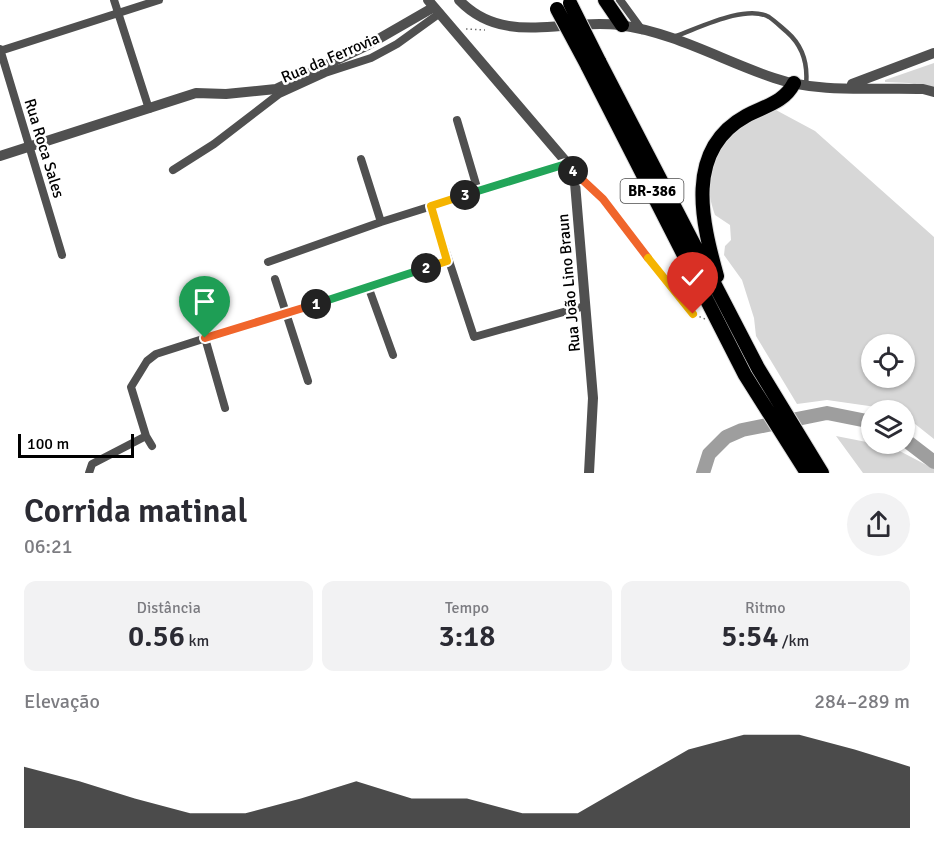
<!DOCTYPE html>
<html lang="pt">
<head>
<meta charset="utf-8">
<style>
  :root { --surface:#fff; --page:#f2f2f3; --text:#2b2b33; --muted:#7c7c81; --accent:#000 }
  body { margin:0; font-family:Signika,sans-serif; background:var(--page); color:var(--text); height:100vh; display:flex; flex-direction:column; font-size:22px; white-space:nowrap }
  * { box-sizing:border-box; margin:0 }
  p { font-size:20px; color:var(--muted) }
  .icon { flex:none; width:33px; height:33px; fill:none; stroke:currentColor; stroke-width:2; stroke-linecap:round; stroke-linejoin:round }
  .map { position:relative; height:473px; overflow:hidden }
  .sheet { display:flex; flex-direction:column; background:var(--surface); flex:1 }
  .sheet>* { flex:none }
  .fabs { position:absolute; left:861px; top:334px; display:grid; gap:12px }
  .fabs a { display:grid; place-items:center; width:54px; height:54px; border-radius:50%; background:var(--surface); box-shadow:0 2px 4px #0004; font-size:30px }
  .scale { position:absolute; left:18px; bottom:15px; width:116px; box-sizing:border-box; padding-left:6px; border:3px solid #000; border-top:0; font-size:16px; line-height:21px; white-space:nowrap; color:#000; -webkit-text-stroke:4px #fff; paint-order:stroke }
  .pin { position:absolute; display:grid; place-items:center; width:51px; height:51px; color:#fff; margin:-62px -26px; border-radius:50% 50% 50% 0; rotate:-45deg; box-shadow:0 0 6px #0007 }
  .pin .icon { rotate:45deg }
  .km { position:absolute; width:30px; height:30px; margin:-15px; border-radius:50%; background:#222; color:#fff; font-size:16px; line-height:30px; text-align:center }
  .round { display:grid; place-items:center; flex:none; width:63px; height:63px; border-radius:32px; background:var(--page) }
  .head { display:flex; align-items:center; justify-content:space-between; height:102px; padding:0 24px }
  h1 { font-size:33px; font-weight:600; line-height:45px }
  .stats { display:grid; grid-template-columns:repeat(3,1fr); gap:9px; height:102px; padding:6px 24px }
  .stats div { display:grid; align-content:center; border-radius:12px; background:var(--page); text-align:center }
  .stats b { font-size:30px; font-weight:600 }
  .stats small { font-size:16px; font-weight:400 }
  .stats p { font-size:16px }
  .chart { height:168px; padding:12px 24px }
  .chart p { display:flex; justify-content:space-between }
  .chart svg { width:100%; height:108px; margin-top:6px; fill:var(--accent); opacity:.7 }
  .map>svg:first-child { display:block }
  .green { fill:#d7d7d7; fill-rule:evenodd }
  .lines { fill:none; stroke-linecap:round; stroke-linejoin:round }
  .river { stroke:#9e9e9e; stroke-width:14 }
  .trunk-casing { stroke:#dbdbdb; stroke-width:16 }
  .path { stroke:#727272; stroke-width:1.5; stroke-dasharray:1.5 3; stroke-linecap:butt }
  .service { stroke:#505050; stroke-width:4.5 }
  .minor { stroke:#505050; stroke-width:8 }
  .tertiary { stroke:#505050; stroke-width:10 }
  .trunk { stroke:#000; stroke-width:14 }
  .trunk-bridge-casing { stroke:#dbdbdb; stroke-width:16; stroke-linecap:butt }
  .trunk-bridge { stroke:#000; stroke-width:14 }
  .split-1-casing { stroke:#fff; stroke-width:12 }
  .split-2-casing { stroke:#fff; stroke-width:12 }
  .split-3-casing { stroke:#fff; stroke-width:12 }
  .split-4-casing { stroke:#fff; stroke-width:12 }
  .split-5-casing { stroke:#fff; stroke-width:12 }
  .split-6-casing { stroke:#fff; stroke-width:12 }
  .split-1 { stroke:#f0652b; stroke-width:8 }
  .split-2 { stroke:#22a559; stroke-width:8 }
  .split-3 { stroke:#f5b400; stroke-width:8 }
  .split-4 { stroke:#22a559; stroke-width:8 }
  .split-5 { stroke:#f0652b; stroke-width:8 }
  .split-6 { stroke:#f5b400; stroke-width:8 }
  .labels { text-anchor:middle; stroke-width:5; stroke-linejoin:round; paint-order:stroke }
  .shield { fill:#fff; stroke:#4c4c4c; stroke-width:1.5 }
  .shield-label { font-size:15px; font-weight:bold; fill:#000 }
  .street-label { font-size:16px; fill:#000; stroke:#fff }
</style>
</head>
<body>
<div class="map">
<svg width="934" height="473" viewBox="0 0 934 473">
  <rect width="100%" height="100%" fill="#fff"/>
  <path class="green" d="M934,63V88L909,83L885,82V80Z
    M774,109L815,131L934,237V439L905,416L904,411L827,400L797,404L756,336L754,318L742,280L724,255L725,246L731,240L730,225L715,215C695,159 726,131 774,109ZM872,345H904V378H872Z
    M836,436L892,447L934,469V473H863Z"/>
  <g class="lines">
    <path class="river" d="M904,439L934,462
      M703,473L709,454L726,437L742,430L827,413L872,422"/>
    <g class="trunk-casing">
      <path id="trunk" d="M605,0L622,25
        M599,61L758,368L822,473
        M587,65L745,375L807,473
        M717,276C702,222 684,150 746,116C764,106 784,103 794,83"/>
    </g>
    <path class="path" d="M466,29L485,30
      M630,235L693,314L705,319"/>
    <path class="service" d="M676,36C699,28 746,4 769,17C775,21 781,27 787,32C803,46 808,65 806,85"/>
    <path class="minor" d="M114,0L149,109
      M620,0L642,30
      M0,49L62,255
      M0,51L159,0
      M457,120L478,191
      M361,159L381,222
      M173,170L214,144L279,94L325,73L371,58L397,44L440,13
      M574,171L603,199L624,227
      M431,206L474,337L585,306
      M268,262L381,222L566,164
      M275,279L308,381
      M368,286L393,355
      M205,338L225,408
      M146,436L152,446
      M89,473L92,464L146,436L131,387L147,361L156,354L447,261"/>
    <path class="tertiary" d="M428,0L574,171L593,398L589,473
      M459,0C504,47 562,18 619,25C674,32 723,61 774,78C820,94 875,87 923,89L934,92
      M852,84L934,53
      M0,156L196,93L226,94L276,89L368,45L434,7"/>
    <use href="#trunk" class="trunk"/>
    <g class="trunk-bridge-casing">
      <path id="trunk-bridge" d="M570,3L599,61
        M557,9L587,65"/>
    </g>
    <use href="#trunk-bridge" class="trunk-bridge"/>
  </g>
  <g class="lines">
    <g class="split-1-casing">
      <path id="split-1" d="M205,338L316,304"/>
    </g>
    <g class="split-2-casing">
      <path id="split-2" d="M316,304L426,268"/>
    </g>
    <g class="split-3-casing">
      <path id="split-3" d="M426,268L447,261L431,206L465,195"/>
    </g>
    <g class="split-4-casing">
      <path id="split-4" d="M465,195L566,164L573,171"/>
    </g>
    <g class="split-5-casing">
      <path id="split-5" d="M573,171L603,199L648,258"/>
    </g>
    <g class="split-6-casing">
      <path id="split-6" d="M648,258L693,314"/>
    </g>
    <use href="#split-1" class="split-1"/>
    <use href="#split-2" class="split-2"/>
    <use href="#split-3" class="split-3"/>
    <use href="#split-4" class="split-4"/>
    <use href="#split-5" class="split-5"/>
    <use href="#split-6" class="split-6"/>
  </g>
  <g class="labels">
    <rect class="shield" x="620.5" y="179" width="63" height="24" rx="4.5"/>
    <g class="shield-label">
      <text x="652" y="196">BR-386</text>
    </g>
    <g class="street-label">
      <text transform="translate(330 57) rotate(-23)" y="6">Rua da Ferrovia</text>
      <text transform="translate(45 148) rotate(73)" y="6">Rua Roca Sales</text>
      <text transform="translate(568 283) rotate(-95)" y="6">Rua João Lino Braun</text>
    </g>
  </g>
</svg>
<div class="fabs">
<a><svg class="icon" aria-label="locate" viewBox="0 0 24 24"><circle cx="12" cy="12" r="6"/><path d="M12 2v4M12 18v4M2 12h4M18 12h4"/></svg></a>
<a><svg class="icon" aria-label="layers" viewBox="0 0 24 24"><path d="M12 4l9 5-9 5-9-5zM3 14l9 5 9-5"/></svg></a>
</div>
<div class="scale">100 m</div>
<div class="pin" style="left:205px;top:338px;background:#1e9e55"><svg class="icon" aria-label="arrive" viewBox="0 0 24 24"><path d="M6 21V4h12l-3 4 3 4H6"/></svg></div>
<div class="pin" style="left:693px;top:314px;background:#d93025"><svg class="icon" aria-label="check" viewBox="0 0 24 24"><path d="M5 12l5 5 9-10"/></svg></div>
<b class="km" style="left:316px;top:304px">1</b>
<b class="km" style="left:426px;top:268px">2</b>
<b class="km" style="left:465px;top:195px">3</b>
<b class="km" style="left:573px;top:171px">4</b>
</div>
<section class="sheet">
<div class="head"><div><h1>Corrida matinal</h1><p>06:21</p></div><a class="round"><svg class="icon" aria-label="share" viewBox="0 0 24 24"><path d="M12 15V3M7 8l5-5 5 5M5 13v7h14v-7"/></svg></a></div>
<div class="stats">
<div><p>Distância</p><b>0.56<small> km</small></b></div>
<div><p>Tempo</p><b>3:18</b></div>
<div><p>Ritmo</p><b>5:54<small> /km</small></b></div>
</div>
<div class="chart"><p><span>Elevação</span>284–289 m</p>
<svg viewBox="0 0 160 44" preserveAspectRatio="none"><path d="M0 44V19L10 25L20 32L30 38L40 38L50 32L60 25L70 32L80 32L90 38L100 38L110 25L120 12L130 6L140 6L150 12L160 19V44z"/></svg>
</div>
</section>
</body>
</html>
